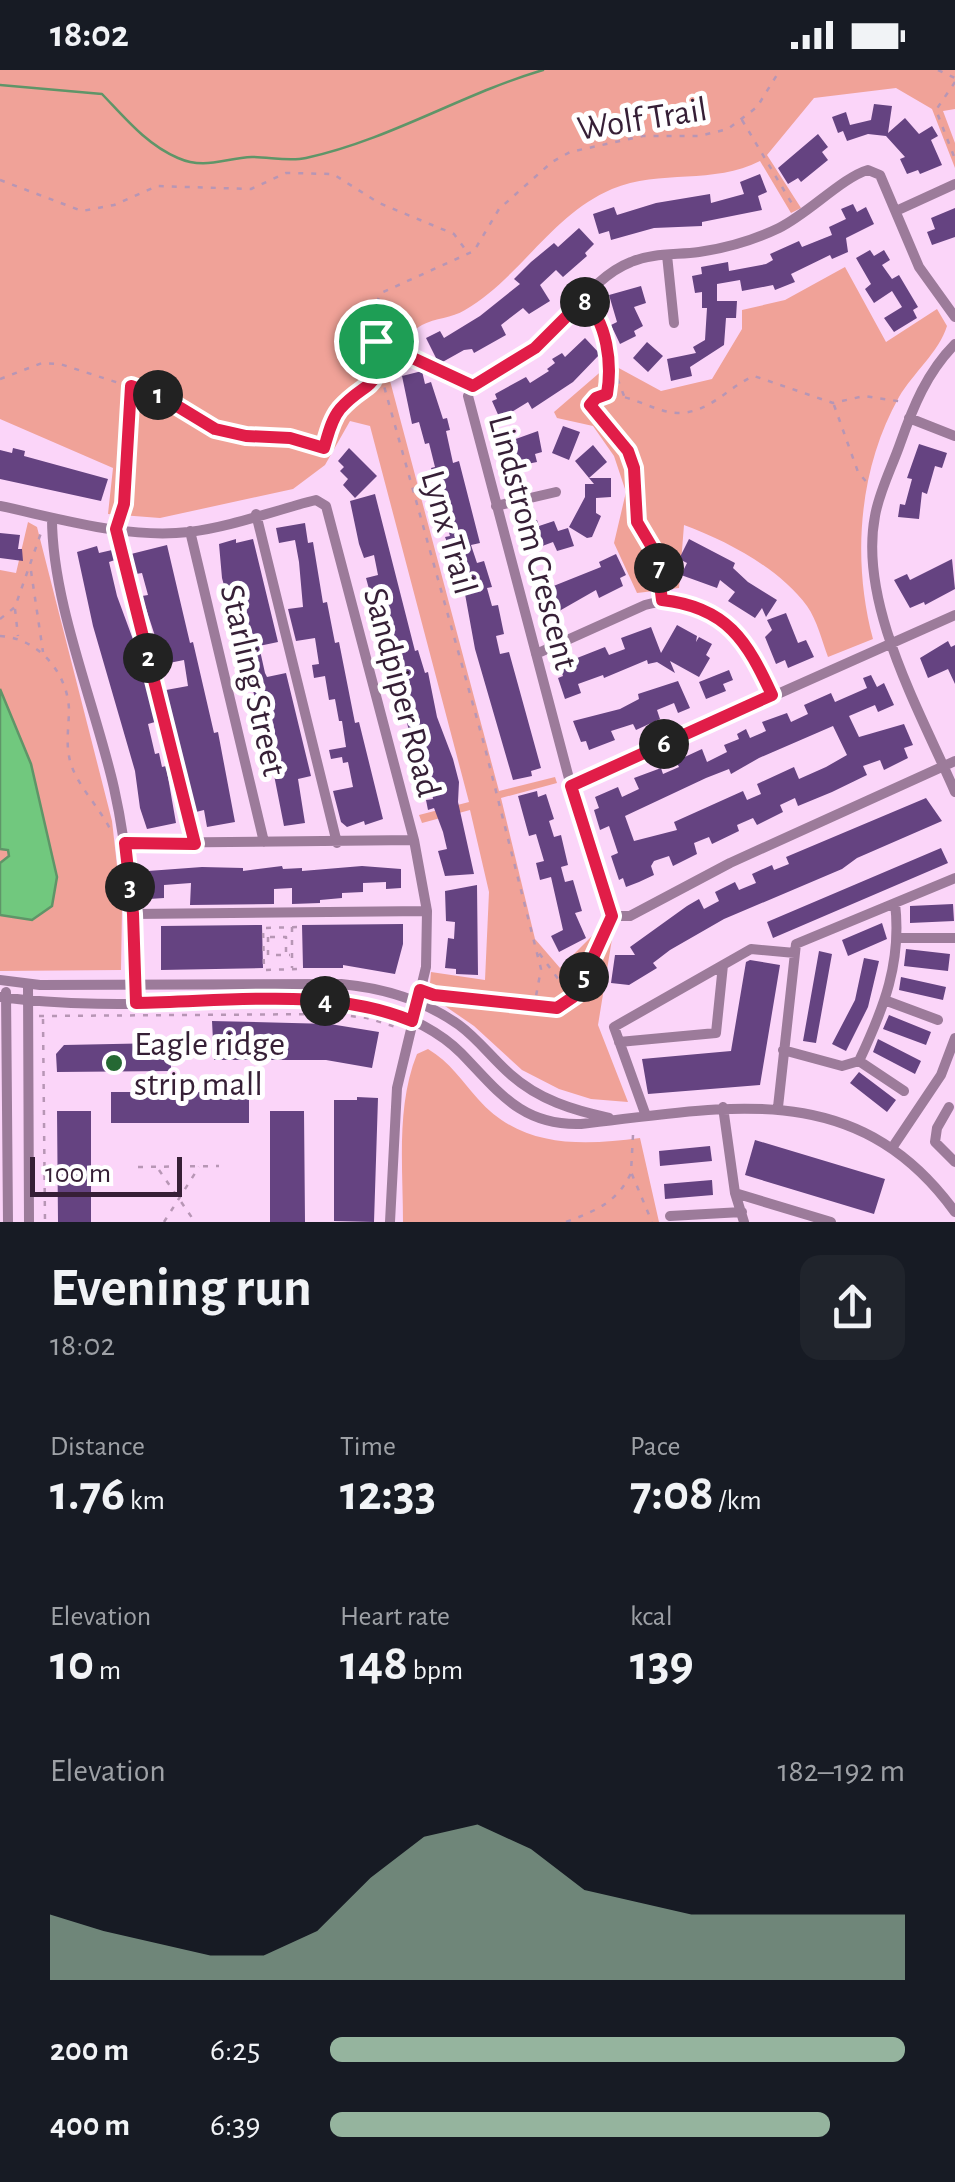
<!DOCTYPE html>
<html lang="en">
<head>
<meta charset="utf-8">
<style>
  :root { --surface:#171b24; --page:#20242c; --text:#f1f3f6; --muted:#9ea1a6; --accent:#95b49e }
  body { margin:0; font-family:"Alegreya Sans",sans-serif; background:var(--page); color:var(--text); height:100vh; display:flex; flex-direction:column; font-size:38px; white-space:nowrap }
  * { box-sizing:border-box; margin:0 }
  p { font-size:32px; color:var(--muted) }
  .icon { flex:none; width:55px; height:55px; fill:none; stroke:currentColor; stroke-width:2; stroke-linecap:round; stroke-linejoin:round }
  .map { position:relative; height:1152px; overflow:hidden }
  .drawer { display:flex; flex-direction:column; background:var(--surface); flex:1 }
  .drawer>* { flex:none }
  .scale { position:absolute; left:30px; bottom:25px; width:152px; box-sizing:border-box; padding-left:10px; border:5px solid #361f36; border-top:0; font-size:28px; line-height:35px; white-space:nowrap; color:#361f36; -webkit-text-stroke:8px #fff; paint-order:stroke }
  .pin { position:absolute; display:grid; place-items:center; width:85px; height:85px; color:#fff; margin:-42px; border:5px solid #fff; border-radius:50%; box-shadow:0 2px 10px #0007 }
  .km { position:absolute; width:50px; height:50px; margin:-25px; border-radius:50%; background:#222; color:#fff; font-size:28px; line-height:50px; text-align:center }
  .round { display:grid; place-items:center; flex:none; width:105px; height:105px; border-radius:20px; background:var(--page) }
  .headline { display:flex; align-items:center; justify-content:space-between; height:170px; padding:0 50px }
  h1 { font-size:55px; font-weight:700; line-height:75px }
  .stats { display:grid; grid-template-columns:repeat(3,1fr); gap:15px; height:170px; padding:10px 50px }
  .stats div { display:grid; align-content:center }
  .stats b { font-size:50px; font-weight:700 }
  .stats small { font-size:28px; font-weight:400 }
  .stats p { font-size:28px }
  .chart { height:280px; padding:20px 50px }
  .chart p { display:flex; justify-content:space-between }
  .chart svg { width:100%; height:180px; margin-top:10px; fill:var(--accent); opacity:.7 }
  ul { padding:0 50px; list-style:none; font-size:32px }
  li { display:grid; grid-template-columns:160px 120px 1fr; align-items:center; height:75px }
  li i { height:25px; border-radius:12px; background:var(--accent) }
  .status { display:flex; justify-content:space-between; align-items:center; height:70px; padding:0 50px; background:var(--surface); direction:ltr }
  .status svg { height:28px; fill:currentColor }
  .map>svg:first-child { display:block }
  .green { fill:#f0a298 }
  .water { fill:#71c87e; stroke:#5f9568; stroke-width:2.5 }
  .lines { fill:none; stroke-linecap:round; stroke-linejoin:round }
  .stream { stroke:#5f9568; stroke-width:2.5 }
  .building { fill:#654381; fill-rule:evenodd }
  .path { stroke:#b796b5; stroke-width:2.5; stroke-dasharray:5 8; stroke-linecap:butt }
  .minor { stroke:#9c7b9a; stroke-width:10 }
  .route-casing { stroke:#fff; stroke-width:20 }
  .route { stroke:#e11d48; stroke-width:12 }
  .poi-dot { fill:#256833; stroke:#fff; stroke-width:4 }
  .labels { text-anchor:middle; stroke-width:10; stroke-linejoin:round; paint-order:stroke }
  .street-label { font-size:35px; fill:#361f36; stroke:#fff }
  .poi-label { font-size:35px; fill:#361f36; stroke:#fff; text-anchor:start }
</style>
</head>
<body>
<div class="status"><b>18:02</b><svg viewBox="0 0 49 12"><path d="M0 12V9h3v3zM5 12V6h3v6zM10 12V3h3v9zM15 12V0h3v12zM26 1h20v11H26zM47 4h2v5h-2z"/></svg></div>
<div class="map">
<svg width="955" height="1152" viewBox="0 0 955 1152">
  <rect width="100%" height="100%" fill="#fbd5f9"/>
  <path class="green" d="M0,0H955V39L943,41L955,73V98L932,39L896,18L814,28L767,85L801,138L791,143L760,91C714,115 660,99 612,119C551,145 520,208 465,240C452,248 435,248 422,255C413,260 406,270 400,277L454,303L449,310L392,286L385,292L499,721L555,707L557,713L501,728L535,869L560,898L597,861L612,869L598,955L628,1032L591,1029L559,1019L522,1000L474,956L429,925L431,902L485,910L489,822L470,740L422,753L419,745L469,732L370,356L350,351L325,395L293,419L160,448L108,444L113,398L0,349Z
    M845,197L886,272L937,239L947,256C939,282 913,303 899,327C858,400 852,491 873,569L828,587C822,571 817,550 807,536C779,498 727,471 684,455L679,518L637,523L614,473L626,422L614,386L593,356L557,348L554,342L605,298L590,243L586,241L605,221L606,264L615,296L661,321L712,309L742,259V240L785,230Z
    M28,452L37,457L112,751L122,840L121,900L0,901V500L16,503Z
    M428,979C450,992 462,1011 478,1029C521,1078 581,1076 640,1068L659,1152H403C403,1098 396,1036 417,984Z"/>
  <path class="water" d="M0,619L31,694L57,807L52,836L32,850L0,845V793L9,786L8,780L0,779Z"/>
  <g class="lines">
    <path class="stream" d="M0,15L102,24C125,48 147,75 178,88C205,100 225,88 252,87C270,87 289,92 306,88C389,70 462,24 543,0"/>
  </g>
  <path class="building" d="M874,34L892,36L888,63L905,48L919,64L932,56L938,66L931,70L942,95L920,104L918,100L907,104L900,89L905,87L886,66L868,64L847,71L843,61L838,63L832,47L846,42L850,55L871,50Z
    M818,64L828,77L822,82L828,90L801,112L798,108L788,114L778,98Z
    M760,104L767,122L758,126L762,140L702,152V156L654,158L611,170L609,161L599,164L593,144L614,137L617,145L656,133L710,124L711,133L744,124L740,112Z
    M853,134L857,142L866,137L874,154L846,168L848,182L832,189L830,185L791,204L795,212L775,220L773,215L742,221L740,210L717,214V231H737L736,248H726L724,275L690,297L692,306L671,311L667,289L696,283L693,277L705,270L707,238H702V222L695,223L692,206L702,204L701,197L728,192L729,201L766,194L773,190L770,184L799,171L802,177L832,165L829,157L846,149L841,139Z
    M955,138V167L932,175L927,162L935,159L931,148Z
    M579,158L594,174L585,183L587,186L563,207L556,200L540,215L550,231L529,244L523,238L501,255L506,265L474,283L472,279L464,280L439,294L426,268L440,261L444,268L480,246L520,214L514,209L531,192L554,173L558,177Z
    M870,180L874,186L884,180L890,190L882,195L892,209L899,205L918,237L913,240L917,248L894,262L884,248L902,237L892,221L874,233L865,219L871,214L856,188Z
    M641,216L646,233L634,237L643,256L634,261L636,266L620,274L611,255L617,252L609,225Z
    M585,268L600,284L573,312L532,339L528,332L500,349L492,331L497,329L495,324L526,307L530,313L549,301L547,299L555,293L552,289L562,283L565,287Z
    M647,272L663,286L648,302L633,288Z
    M422,301L425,314L431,312L443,349L447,348L450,360L446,361L453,393L459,391L480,473L471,475L477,493L484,491L492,517L487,518L492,536L498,535L504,564L496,566L500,584L509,582L541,698L531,701L532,706L513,710L475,579L463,513L445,467L450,466L431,398L435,397L429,373L425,374L419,352L412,354L402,306Z
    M563,356L580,362L569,390L552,383Z
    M538,361L542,382L535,384L537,392L522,395L524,402L512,405L509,391L503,392L499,375Z
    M919,374L947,383L942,398L935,396L927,424L922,422L919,449L898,447L900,434L905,435L912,409L907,408Z
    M593,375L607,392L589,408L575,391Z
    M13,378L25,381L24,386L108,409L101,431L0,409V380L12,383Z
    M349,378L377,406L355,428L343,415L348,409L340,401L344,397L338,391Z
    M589,408H611V427L596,428V443L601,446L592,467L587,468L569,457L585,427V414H594Z
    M375,424L415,581L418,580L425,603L428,602L437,647L453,689L459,712L458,732L474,804L445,806L438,781L447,779L443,762L434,738L428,740L426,730L433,729L430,711L420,713L414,689L427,686L424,673L421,666L411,668L404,642L414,639L406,620L398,623L380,552L389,550L383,531L374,533L369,519L366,508L378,505L374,485L364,488L359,474L350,431Z
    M537,450L539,456L554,451L558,461L568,458L574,476L557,481L553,472L529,481L523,462L529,460L527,453Z
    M305,453L308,473L313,472L323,533L327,532L335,573L339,572L355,653L359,652L383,749L365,755L364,751L347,757L341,752L333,721L353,717L348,692L343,693L342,687L331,689L329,680L346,677L342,651H339L335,629L329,630L325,606L314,608L312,595L319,594L315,568L296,571L288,539L303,537L299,492L295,470L279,473L276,458Z
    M0,463L20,465L18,479H22L23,491L0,488Z
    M236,469V473L253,469L278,572L259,576L265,603L267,607L286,603L311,706L298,709L305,753L284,756L274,705L276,704L222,508L219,474Z
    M689,469L735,493L733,498L748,512L777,530L766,547L762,538L755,548L728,531L735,522L720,510L717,518L681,505L687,493L679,489Z
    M167,475L190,573L193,572L214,663L218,662L235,752L207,757L204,740L196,742L166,620L188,616L184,590L164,594L142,526L148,525L142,503L136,504L131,484Z
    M97,476L99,483L112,480L115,490L109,492L117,526L138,583L155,652L148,654L155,684L159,683L162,697L166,696L176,753L147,759L140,738L135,701L93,556L77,482Z
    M616,484L626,505L620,508L623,516L599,528L596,520L554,544L551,537L543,540L536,523L601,497L599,492Z
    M952,489L955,519L925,535L924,532L910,538L894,510L907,504L910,510Z
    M786,543L798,573L806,570L814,587L788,598L785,590L776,594L765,567L772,560L767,550Z
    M677,555L697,566L696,572L699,567L712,574L706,585L710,588L699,607L670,591L675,603L657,592L648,594L647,590L604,608L603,605L578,614L581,623L565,629L558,608L563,606L560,598L574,594L572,590L605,577L609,585L625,579L621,568L651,557L661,583Z
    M948,571L951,577L955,575V614L948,599L928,608L920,588Z
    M729,600L733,610L723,614L726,621L706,629L699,612Z
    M871,605L877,617L884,613L894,635L878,642L875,635L849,646L859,667L904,654L913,675L904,678L908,688L884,700L880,690L863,696L867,705L832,722L798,736L795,728L780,735L783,742L757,755L753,748L737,755L739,761L712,774L709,767L694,773L697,784L673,796L669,786L654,791L651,796L654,805L639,812L626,817L623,808L619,810L611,786L618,783L609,756L600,760L594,740L599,738L595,727L618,717L622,727L639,719L634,708L661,698L663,704L679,697L676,691L702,679L707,692L727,682L724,675L739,669L737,664L746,659L750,668L766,661L762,652L787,643L791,652L808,644L804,635L831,623L835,632L867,618L863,608ZM833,656L847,685L826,697L799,709L794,697L757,714L761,724L747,730L743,721L674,752L677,760L634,771L625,746L706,708L729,699L731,704L759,688Z
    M678,611L690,638L678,643L674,633L657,640L660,649L636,660L633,654L611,661L615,670L589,680L586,671L581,672L573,651L620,639L639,629L638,624Z
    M537,721L538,727L546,724L554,749L549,751L554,767L561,765L568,795L561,797L565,812L573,810L582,841L575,843L586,868L559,882L551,866L563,860L551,807L540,810L536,793L544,791L536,764L529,766L518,726Z
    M926,728L942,751L857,788L842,799L724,849L670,880L653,893L657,898L629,915L611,913L615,885H635L630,877L687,836L699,829L704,839L719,831L715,822L735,812L739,820L756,813L752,804L772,795L774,800L789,794L786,787Z
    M941,778L948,793L773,868L767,852Z
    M282,796L283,799L302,798V801L362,796L401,799V818L386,819V812L363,813V822L342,823V828L320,830V833L292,834V818L274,819V834L190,835L191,813L164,815V828L149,829L148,801L202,797L243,798V801Z
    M477,815L478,905L456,904V899L445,898L448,868L454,869L455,852L446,851L445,821Z
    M953,834L954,851L910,853V836Z
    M882,853L887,869L848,886L842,870Z
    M403,854V874L395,904L343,895V898H303L302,855Z
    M262,855L263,898L161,900V856Z
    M906,879L950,884L948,901L904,896Z
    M819,881L832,884L816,973L803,971Z
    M864,888L879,891L868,937L846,981L832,974L855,930Z
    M750,890L780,895L760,1015L648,1024L642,989L731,981L746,892Z
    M901,907L946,917L943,930L899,920Z
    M889,945L931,962L926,975L883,959Z
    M212,951L330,954L379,962L372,998L326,990H214Z
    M878,969L921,991L915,1004L873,982Z
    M162,973L171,982V1001L57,1002L56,984L64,975Z
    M859,1002L896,1030L887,1042L850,1013Z
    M111,1022H249V1053H111Z
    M357,1027L378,1028L374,1152L334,1151V1030H357Z
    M57,1041H91V1152H58Z
    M270,1041H304L305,1152H270Z
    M755,1070L885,1109L874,1144L745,1105Z
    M710,1076L712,1091L660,1096L659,1081Z
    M712,1110L713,1125L665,1129L664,1114Z"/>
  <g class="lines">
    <path class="path" d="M938,0L955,8
      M955,12L936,40L955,89
      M742,50L794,137
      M0,110L82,141L114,135L157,116L251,119L286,103L333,104L379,133L454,164L468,183
      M590,236L624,326
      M379,272L462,310
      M0,309L42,293L60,294L156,325L215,359L246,366L290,368L324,378L340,340L373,311L384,316L484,674L541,899L534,937L430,924
      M374,310C384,282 366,251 381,223L474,181L499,139L552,92L570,82L643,66H699L728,59L757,37L780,0
      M608,322L611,300
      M834,335L858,402L869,415
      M119,449L124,434L131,318
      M31,501L43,582
      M662,524L655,484L637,452L630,388L593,342L590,335L596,328C626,317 653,345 683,343C714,339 728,317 754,306L833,333L864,326L904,332
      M15,539L18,566
      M0,549L15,537L42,460
      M0,566C37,568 67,601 69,639C69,654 66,671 69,686C73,712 100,737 111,761
      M292,857V898
      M297,857L263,858L264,900L298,899
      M268,867V885H290
      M270,867H286V883
      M575,926L607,856
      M536,937L557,938L573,929L539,883
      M39,946L333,944L367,948L399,958
      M43,949L45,1152
      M633,1065L631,1102L652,1152
      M138,1097L219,1096
      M159,1100L195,1152
      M164,1152L199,1097
      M566,1152C595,1141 617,1133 631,1103"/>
    <path class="minor" d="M896,141L955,114
      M667,185L674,253
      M955,247L919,197L880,105L868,100C843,107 808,144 779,158C754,170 727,178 699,182C676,185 652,183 631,192C590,208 569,253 535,278C515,292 477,302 468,326L571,716L612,846H630L730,793L955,691
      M955,274C927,302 913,337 900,374C892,397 879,422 875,446C858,534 921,643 955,722
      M909,348L955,366
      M0,436C61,449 127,469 189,462C232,457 275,440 316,430L326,436L414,770L427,841L426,897L397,1018L390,1152
      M496,436L556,422
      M256,444L337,773
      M52,448C52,533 95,634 114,718C130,789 133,860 136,933
      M116,459L195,774
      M190,461L264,772
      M536,584L645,535C713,516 747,572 772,625
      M571,716L955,545
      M125,773L414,770
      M133,844L427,841
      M899,868H954
      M0,910L40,915L341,914C383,918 424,930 459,955C478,969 492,988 510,1004C539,1030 573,1040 609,1048
      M28,914L29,1152
      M6,922L8,1152
      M0,927C80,938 164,933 245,932C290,931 338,927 382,939C410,947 440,962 461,983C498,1021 521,1056 581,1054C724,1038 856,1005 955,1142
      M887,931L938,950
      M619,972L716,963L723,895
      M783,980L842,996L859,991C884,938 902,892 895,833
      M859,991L904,1021
      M723,1037L735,1123L744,1152
      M778,1037L796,874L955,808
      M949,1037L937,1058L935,1072L955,1092
      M646,1046L614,957L751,879L795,883
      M892,1078L941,1005L955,968
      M735,1123L831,1152
      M670,1146L742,1142"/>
  </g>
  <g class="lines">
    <g class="route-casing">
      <path id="route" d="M583,230C608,251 612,295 607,324L596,328L590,335L628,381L634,398L637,452L656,484L662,530C727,537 747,571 772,625L571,716L612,846L576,925L557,938L434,925L420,920L412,951C328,916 226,932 136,933L133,844L125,773L195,774L116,459L124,434L131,316L164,328L215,359L246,366L290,368L324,378C328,365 331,350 340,339C369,307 380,325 376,271L473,316L535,278Z"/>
    </g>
    <use href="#route" class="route"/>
  </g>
  <circle class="poi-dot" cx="114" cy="993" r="10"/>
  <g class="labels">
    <g class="street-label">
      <text transform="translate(642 48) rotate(-9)" y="12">Wolf Trail</text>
      <text transform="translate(450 462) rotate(74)" y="12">Lynx Trail</text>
      <text transform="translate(534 472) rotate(75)" y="12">Lindstrom Crescent</text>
      <text transform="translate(254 610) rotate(77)" y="12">Starling Street</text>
      <text transform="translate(403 622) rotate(75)" y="12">Sandpiper Road</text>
    </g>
    <g class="poi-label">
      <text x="134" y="985">Eagle ridge<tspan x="134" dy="40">strip mall</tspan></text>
    </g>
  </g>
</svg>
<div class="scale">100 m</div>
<div class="pin" style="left:376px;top:271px;background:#1e9e55"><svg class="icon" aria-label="arrive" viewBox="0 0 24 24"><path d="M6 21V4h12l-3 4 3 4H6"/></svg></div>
<b class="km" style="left:158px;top:325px">1</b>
<b class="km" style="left:148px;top:588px">2</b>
<b class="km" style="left:130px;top:817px">3</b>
<b class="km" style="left:325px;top:931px">4</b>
<b class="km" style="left:584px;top:907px">5</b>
<b class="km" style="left:664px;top:674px">6</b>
<b class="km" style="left:659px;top:498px">7</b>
<b class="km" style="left:585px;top:232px">8</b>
</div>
<section class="drawer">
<div class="headline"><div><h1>Evening run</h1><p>18:02</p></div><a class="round"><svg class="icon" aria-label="share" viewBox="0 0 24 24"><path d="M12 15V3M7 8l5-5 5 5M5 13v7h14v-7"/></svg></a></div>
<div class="stats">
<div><p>Distance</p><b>1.76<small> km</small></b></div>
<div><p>Time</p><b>12:33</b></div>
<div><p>Pace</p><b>7:08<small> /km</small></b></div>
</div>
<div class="stats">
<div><p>Elevation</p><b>10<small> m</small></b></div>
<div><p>Heart rate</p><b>148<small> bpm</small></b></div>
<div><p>kcal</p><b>139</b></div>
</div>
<div class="chart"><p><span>Elevation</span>182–192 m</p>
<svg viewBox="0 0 160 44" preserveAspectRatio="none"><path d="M0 44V28L10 32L20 35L30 38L40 38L50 32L60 19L70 9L80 6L90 12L100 22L110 25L120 28L130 28L140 28L150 28L160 28V44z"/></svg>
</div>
<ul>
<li><b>200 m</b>6:25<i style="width:100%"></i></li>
<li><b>400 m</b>6:39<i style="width:87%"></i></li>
</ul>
</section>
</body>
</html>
